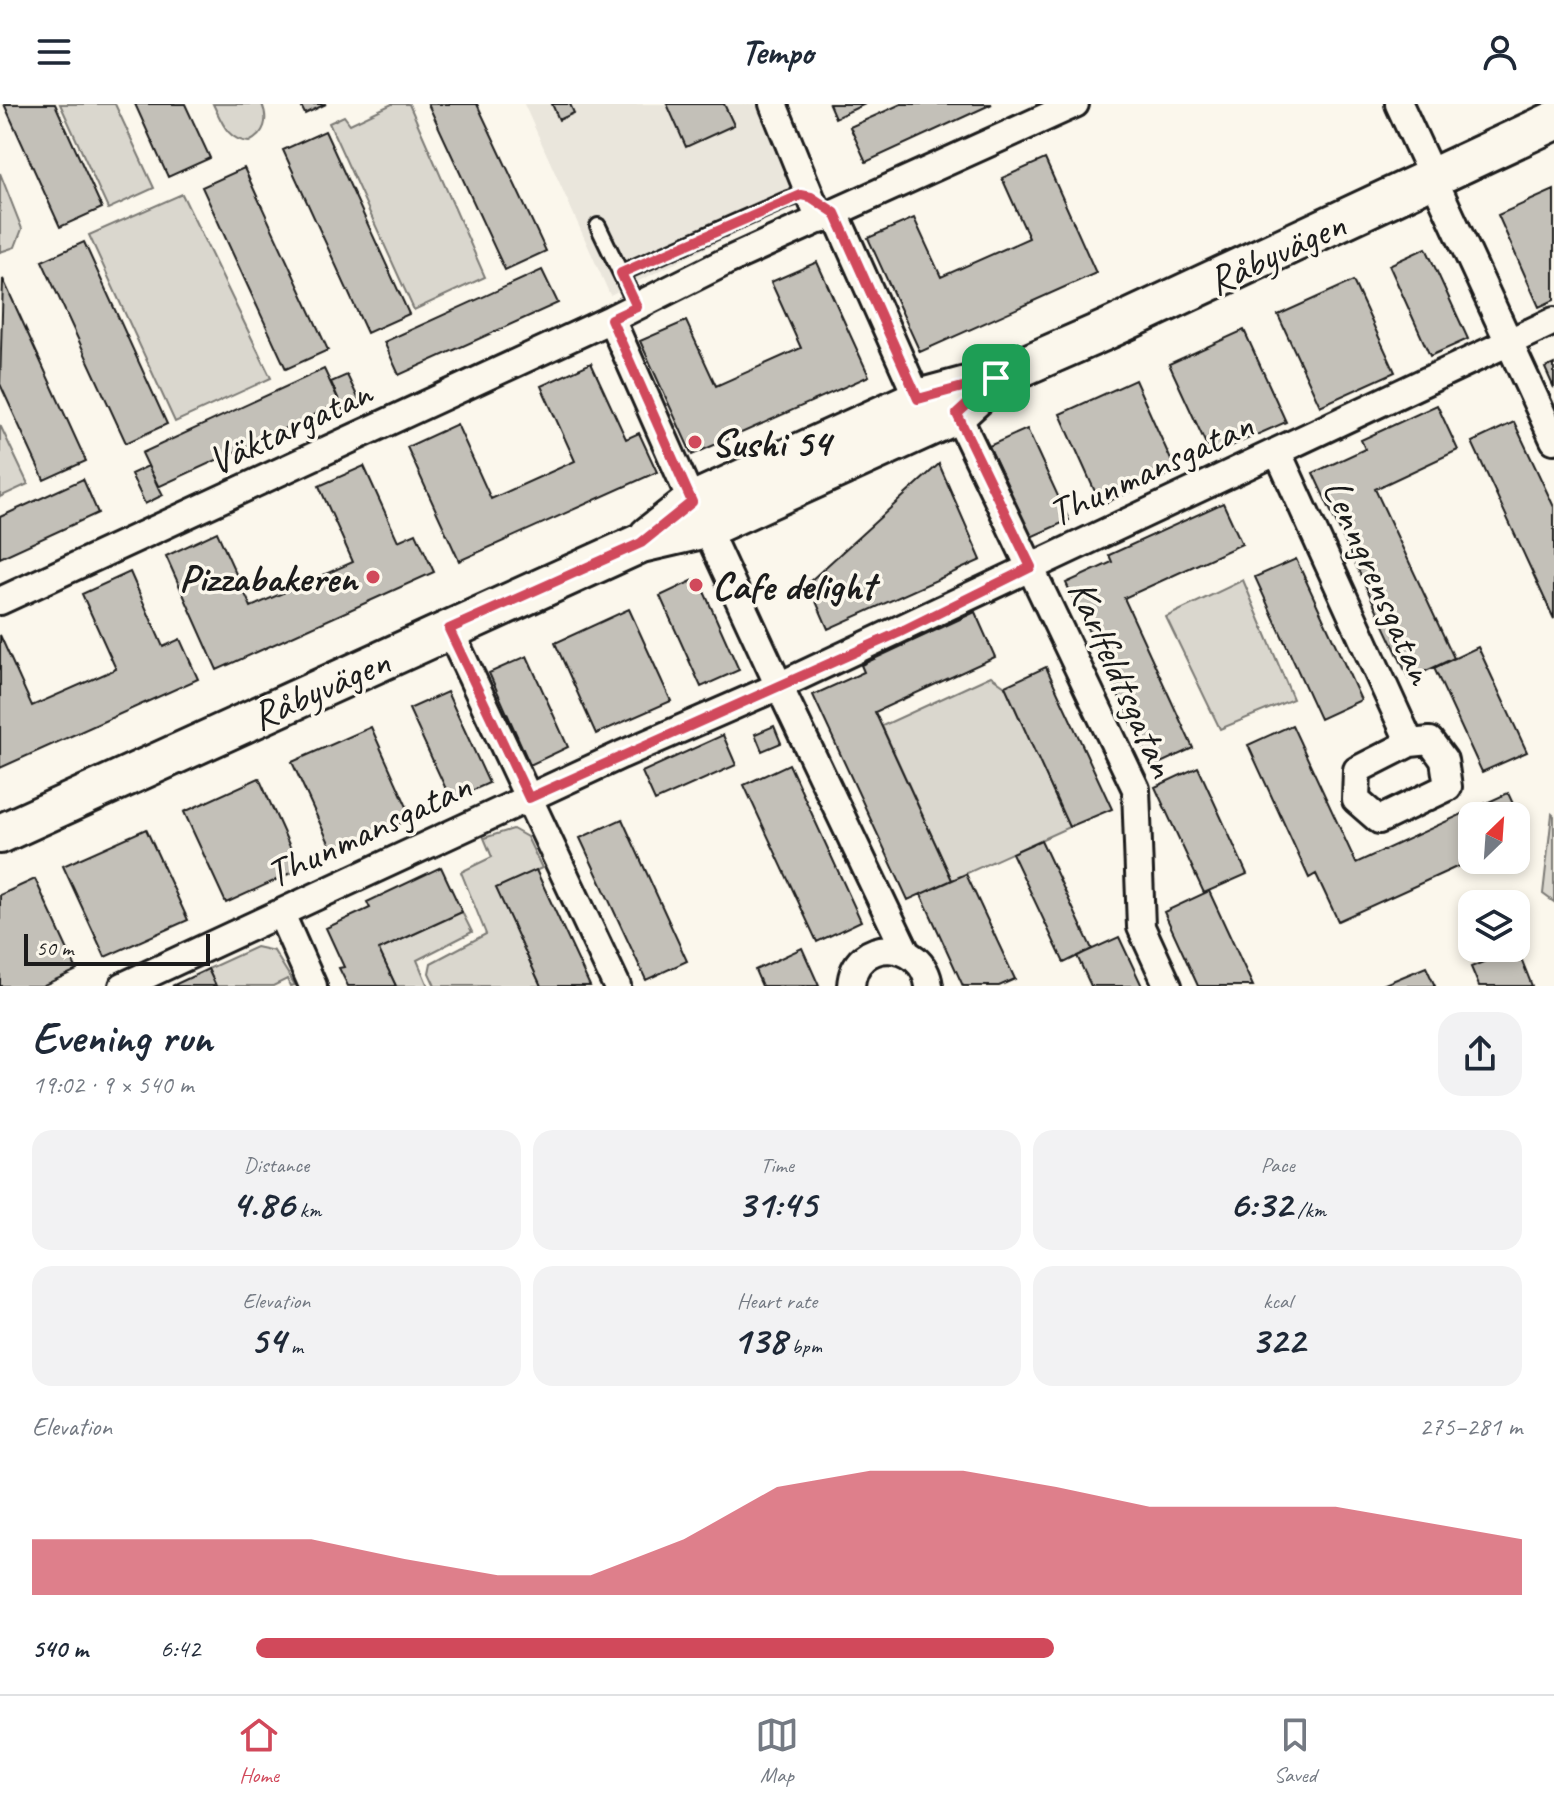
<!DOCTYPE html>
<html lang="en">
<head>
<meta charset="utf-8">
<style>
  :root { --surface:#fff; --page:#f2f2f3; --text:#1f2937; --muted:#747a83; --line:#e0e1e3; --accent:#d1495b }
  body { margin:0; font-family:Caveat,sans-serif; background:var(--page); color:var(--text); height:100vh; display:flex; flex-direction:column; font-size:30px; white-space:nowrap }
  * { box-sizing:border-box; margin:0 }
  p { font-size:26px; color:var(--muted) }
  .icon { flex:none; width:44px; height:44px; fill:none; stroke:currentColor; stroke-width:2; stroke-linecap:round; stroke-linejoin:round }
  .map { position:relative; height:882px; overflow:hidden }
  .side { display:flex; flex-direction:column; background:var(--surface); flex:1 }
  .side>* { flex:none }
  .needle { width:52px; rotate:25deg }
  .tools { position:absolute; left:1458px; top:698px; display:grid; gap:16px }
  .tools a { display:grid; place-items:center; width:72px; height:72px; border-radius:16px; background:var(--surface); box-shadow:0 4px 12px #0003; font-size:40px }
  .scale { position:absolute; left:24px; bottom:20px; width:186px; box-sizing:border-box; padding-left:8px; border:4px solid #1c1c1c; border-top:0; font-size:22px; line-height:28px; white-space:nowrap; color:#1c1c1c; -webkit-text-stroke:6px #fbf7ec; paint-order:stroke }
  .pin { position:absolute; display:grid; place-items:center; width:68px; height:68px; color:#fff; margin:-34px; border-radius:16px; box-shadow:0 4px 12px #0006 }
  .round { display:grid; place-items:center; flex:none; width:84px; height:84px; border-radius:24px; background:var(--page) }
  .head { display:flex; align-items:center; justify-content:space-between; height:136px; padding:0 32px }
  h1 { font-size:44px; font-weight:700; line-height:60px }
  .figures { display:grid; grid-template-columns:repeat(3,1fr); gap:12px; height:136px; padding:8px 32px }
  .figures div { display:grid; align-content:center; border-radius:20px; background:var(--page); text-align:center }
  .figures b { font-size:40px; font-weight:700 }
  .figures small { font-size:22px; font-weight:400 }
  .figures p { font-size:22px }
  .chart { height:224px; padding:16px 32px }
  .chart p { display:flex; justify-content:space-between }
  .chart svg { width:100%; height:144px; margin-top:8px; fill:var(--accent); opacity:.7 }
  ul { padding:0 32px; list-style:none; font-size:26px }
  li { display:grid; grid-template-columns:128px 96px 1fr; align-items:center; height:60px }
  li i { height:20px; border-radius:10px; background:var(--accent) }
  header { display:flex; justify-content:space-between; align-items:center; height:104px; padding:0 32px; background:var(--surface); font-size:36px; font-weight:700 }
  .menu { display:flex; justify-content:space-around; align-items:center; height:112px; border-top:2px solid var(--line); background:var(--surface); font-size:22px; color:var(--muted) }
  .menu a { display:grid; justify-items:center; gap:4px }
  .menu .selected { color:var(--accent) }
  .map>svg:first-child { display:block }
  .built { fill:#eae6dc }
  .green { fill:#dad7ce; stroke:#7b7a75; stroke-width:2 }
  .building { fill:#c3c0b8; stroke:#1c1c1c; stroke-width:2 }
  .lines { fill:none; stroke-linecap:round; stroke-linejoin:round }
  .service-casing { stroke:#1c1c1c; stroke-width:20 }
  .minor-casing { stroke:#1c1c1c; stroke-width:32 }
  .secondary-casing { stroke:#1c1c1c; stroke-width:44 }
  .service { stroke:#fbf7ec; stroke-width:14 }
  .minor { stroke:#fbf7ec; stroke-width:26 }
  .secondary { stroke:#fbf7ec; stroke-width:38 }
  .route-casing { stroke:#fff; stroke-width:16 }
  .route { stroke:#d1495b; stroke-width:10 }
  .poi-dot { fill:#d1495b; stroke:#fbf7ec; stroke-width:3 }
  .labels { text-anchor:middle; stroke-width:7; stroke-linejoin:round; paint-order:stroke }
  .street-label { font-size:40px; fill:#1c1c1c; stroke:#fbf7ec }
  .poi-label { font-size:40px; font-weight:bold; fill:#1c1c1c; stroke:#fbf7ec; text-anchor:start }
</style>
</head>
<body>
<header><svg class="icon" aria-label="menu" viewBox="0 0 24 24"><path d="M4 6h16M4 12h16M4 18h16"/></svg>Tempo<svg class="icon" aria-label="person" viewBox="0 0 24 24"><circle cx="12" cy="8" r="4"/><path d="M4 21q1-7 8-7t8 7"/></svg></header>
<div class="map">
<svg width="1554" height="882" viewBox="0 0 1554 882">
  <rect width="100%" height="100%" fill="#fbf7ec"/>
  <filter id="ink" filterUnits="userSpaceOnUse"><feTurbulence type="fractalNoise" baseFrequency=".0125" numOctaves="2"/><feDisplacementMap in="SourceGraphic" scale="16" xChannelSelector="R" yChannelSelector="G"/><feConvolveMatrix kernelMatrix="1 2 1 2 8 2 1 2 1" color-interpolation-filters="sRGB"/></filter>
  <g filter="url(#ink)">
    <path class="built" d="M524,0H773L811,93L610,191Z"/>
    <path class="green" d="M60,0H115L154,84L108,105Z
      M213,0H262C269,16 265,30 249,38C227,36 222,18 213,0Z
      M392,0H409L485,173L414,206L329,19L344,12L350,20Z
      M0,69L22,125L15,143L0,148Z
      M182,90L271,274L175,318L89,131Z
      M0,321L28,380L0,393Z
      M1243,476L1293,595L1220,625L1166,513Z
      M991,572L1005,582L1069,723L952,776L882,622Z
      M1552,710L1554,712V798L1543,790Z
      M513,725L527,733L542,764L497,784L541,882H435L429,869L431,859L486,830L461,768L492,753L484,734Z
      M462,808L472,828L417,856L428,882H396L379,846Z
      M256,843L274,847L295,881L290,882L287,875L273,882H216L208,865Z"/>
    <path class="building" d="M4,0H55L102,104L60,123Z
      M135,0H185L210,54L168,73Z
      M300,0H326L305,10Z
      M428,0H477L546,147L505,166Z
      M552,0H570L574,9L559,16Z
      M667,0H724L734,21L686,43Z
      M829,0H865L835,14Z
      M901,0H992L866,58L850,23Z
      M325,27L409,210L367,229L283,46Z
      M1045,55L1096,169L920,248L868,134L914,114L941,173L1029,134L1002,74Z
      M244,64L328,246L286,265L202,83Z
      M1554,86V196L1539,203L1498,111Z
      M84,138L167,320L126,339L42,157Z
      M1426,144L1468,235L1430,252L1389,161Z
      M817,158L869,272L692,351L640,237L686,217L716,282L801,244L771,178Z
      M542,166L558,199L399,271L384,238Z
      M3,175L86,357L44,376L0,280Z
      M1353,177L1395,268L1320,302L1278,211Z
      M1244,226L1286,318L1211,351L1169,260Z
      M591,259L626,335L639,329L657,368L459,457L407,343L457,320L491,395L575,357L541,282Z
      M1554,260V284L1545,264Z
      M324,265L340,299L158,383L142,349Z
      M347,271L361,300L344,308L331,278Z
      M1135,276L1176,367L1101,401L1060,310Z
      M1437,301L1458,346L1375,385L1454,554L1409,575L1313,369L1365,345L1361,336Z
      M1514,318L1554,403V515L1472,338Z
      M1027,325L1069,416L1031,433L989,342Z
      M939,360L981,456L828,525L808,479Z
      M148,362L163,391L145,400L131,370Z
      M364,362L398,437L416,429L434,468L217,566L166,452L217,428L251,503L353,458L319,382Z
      M83,375L98,409L0,454V413Z
      M1223,399L1242,440L1124,494L1193,644L1152,663L1066,479L1112,458L1109,451Z
      M1296,455L1361,596L1320,615L1255,473Z
      M130,468L163,543L180,535L198,575L0,664V531L32,602L116,565L82,490Z
      M698,474L739,566L701,583L660,492Z
      M629,505L671,597L596,630L555,539Z
      M975,508L995,553L875,608L952,776L908,796L813,591L864,568L861,561Z
      M1478,543L1527,648L1482,668L1434,564Z
      M527,552L568,643L530,661L489,569Z
      M1046,563L1112,705L1069,723L1005,582Z
      M447,588L489,679L451,696L409,605Z
      M1292,621L1356,759L1508,689L1527,730L1516,735V712H1472V756L1338,817L1316,770L1309,774L1248,641Z
      M774,622L781,639L762,647L755,630Z
      M371,623L412,714L334,750L292,658Z
      M723,631L736,661L655,697L642,668Z
      M789,660L861,817L817,838L744,681Z
      M1198,663L1247,770L1204,789L1155,683Z
      M259,674L300,765L226,799L184,708Z
      M622,715L687,857L646,876L580,734Z
      M146,725L188,816L105,853L63,762Z
      M1041,736L1092,845L1064,859L1012,749Z
      M441,763L462,808L379,846L396,882H348L339,864L344,863L326,824L370,804L367,798Z
      M536,766L590,882H541L496,784Z
      M966,770L1015,875L999,882H963L921,790Z
      M35,775L77,866L42,882H0V791Z
      M1209,787L1253,882H1198L1164,808Z
      M1119,833L1142,882H1091L1077,852Z
      M802,844L819,882H762L755,866Z
      M1517,844L1532,882H1479L1471,863Z
      M1426,863L1435,882H1380Z
      M208,865L216,882H172Z"/>
    <g class="lines">
      <g class="service-casing">
        <path id="service" d="M598,122L637,203
          M621,169L786,96L801,91L814,95"/>
      </g>
      <g class="minor-casing">
        <path id="minor" d="M773,0L820,116
          M1399,0L1554,336
          M835,109L918,295
          M611,215L692,398
          M957,310L1136,685L1141,823L1168,882
          M1278,349L1410,639L1430,637L1444,656L1448,683L1379,716L1356,696L1357,666L1410,639
          M706,424L779,582L1554,217
          M0,497L611,215L725,158L1075,0
          M449,525L617,882
          M281,810L313,882
          M123,882L621,651L779,582L906,848
          M851,882C854,832 923,834 929,882"/>
      </g>
      <g class="secondary-casing">
        <path id="secondary" d="M649,432L692,398L918,295L996,274L1106,226L1554,17
          M0,730L641,439L706,424L957,310L996,274"/>
      </g>
      <use href="#service" class="service"/>
      <use href="#minor" class="minor"/>
      <use href="#secondary" class="secondary"/>
    </g>
  </g>
  <g class="lines" filter="url(#ink)">
    <g class="route-casing">
      <path id="route" d="M801,91L811,93L835,109L918,295L996,274L957,310L1031,463L898,529L529,694L449,525L641,439L692,398L611,215L637,203L621,169Z"/>
    </g>
    <use href="#route" class="route"/>
  </g>
  <g class="poi-dot">
    <circle cx="695" cy="338" r="8"/>
    <circle cx="373" cy="473" r="8"/>
    <circle cx="696" cy="481" r="8"/>
  </g>
  <g class="labels">
    <g class="street-label">
      <text transform="translate(1276 148) rotate(-25)" y="14">Råbyvägen</text>
      <text transform="translate(289 322) rotate(-25)" y="14">Väktargatan</text>
      <text transform="translate(1150 364) rotate(-25)" y="14">Thunmansgatan</text>
      <text transform="translate(1380 477) rotate(66)" y="14">Lenngrensgatan</text>
      <text transform="translate(1123 574) rotate(66)" y="14">Karlfeldtsgatan</text>
      <text transform="translate(320 584) rotate(-24)" y="14">Råbyvägen</text>
      <text transform="translate(368 725) rotate(-25)" y="14">Thunmansgatan</text>
    </g>
    <g class="poi-label">
      <text x="711" y="352">Sushi 54</text>
      <text x="357" y="487" text-anchor="end">Pizzabakeren</text>
      <text x="712" y="495">Cafe delight</text>
    </g>
  </g>
</svg>
<div class="tools">
<a><svg class="needle" viewBox="-14 -14 28 28"><path d="M0-13l5 13h-10z" fill="#e53935"/><path d="M0 13l5-13h-10z" fill="#747a83"/></svg></a>
<a><svg class="icon" aria-label="layers" viewBox="0 0 24 24"><path d="M12 4l9 5-9 5-9-5zM3 14l9 5 9-5"/></svg></a>
</div>
<div class="scale">50 m</div>
<div class="pin" style="left:996px;top:274px;background:#1e9e55"><svg class="icon" aria-label="arrive" viewBox="0 0 24 24"><path d="M6 21V4h12l-3 4 3 4H6"/></svg></div>
</div>
<section class="side">
<div class="head"><div><h1>Evening run</h1><p>19:02 · 9 × 540 m</p></div><a class="round"><svg class="icon" aria-label="share" viewBox="0 0 24 24"><path d="M12 15V3M7 8l5-5 5 5M5 13v7h14v-7"/></svg></a></div>
<div class="figures">
<div><p>Distance</p><b>4.86<small> km</small></b></div>
<div><p>Time</p><b>31:45</b></div>
<div><p>Pace</p><b>6:32<small> /km</small></b></div>
</div>
<div class="figures">
<div><p>Elevation</p><b>54<small> m</small></b></div>
<div><p>Heart rate</p><b>138<small> bpm</small></b></div>
<div><p>kcal</p><b>322</b></div>
</div>
<div class="chart"><p><span>Elevation</span>275–281 m</p>
<svg viewBox="0 0 160 44" preserveAspectRatio="none"><path d="M0 44V27L10 27L20 27L30 27L40 33L50 38L60 38L70 27L80 11L90 6L100 6L110 11L120 17L130 17L140 17L150 22L160 27V44z"/></svg>
</div>
<ul>
<li><b>540 m</b>6:42<i style="width:63%"></i></li>
</ul>
</section>
<nav class="menu">
<a class="selected"><svg class="icon" aria-label="home" viewBox="0 0 24 24"><path d="M3 11l9-7 9 7M6 9v11h12V9"/></svg>Home</a>
<a><svg class="icon" aria-label="map" viewBox="0 0 24 24"><path d="M3 6l6-2 6 2 6-2v14l-6 2-6-2-6 2zM9 4v14M15 6v14"/></svg>Map</a>
<a><svg class="icon" aria-label="saved" viewBox="0 0 24 24"><path d="M7 4h10v16l-5-4-5 4z"/></svg>Saved</a>
</nav>
</body>
</html>
